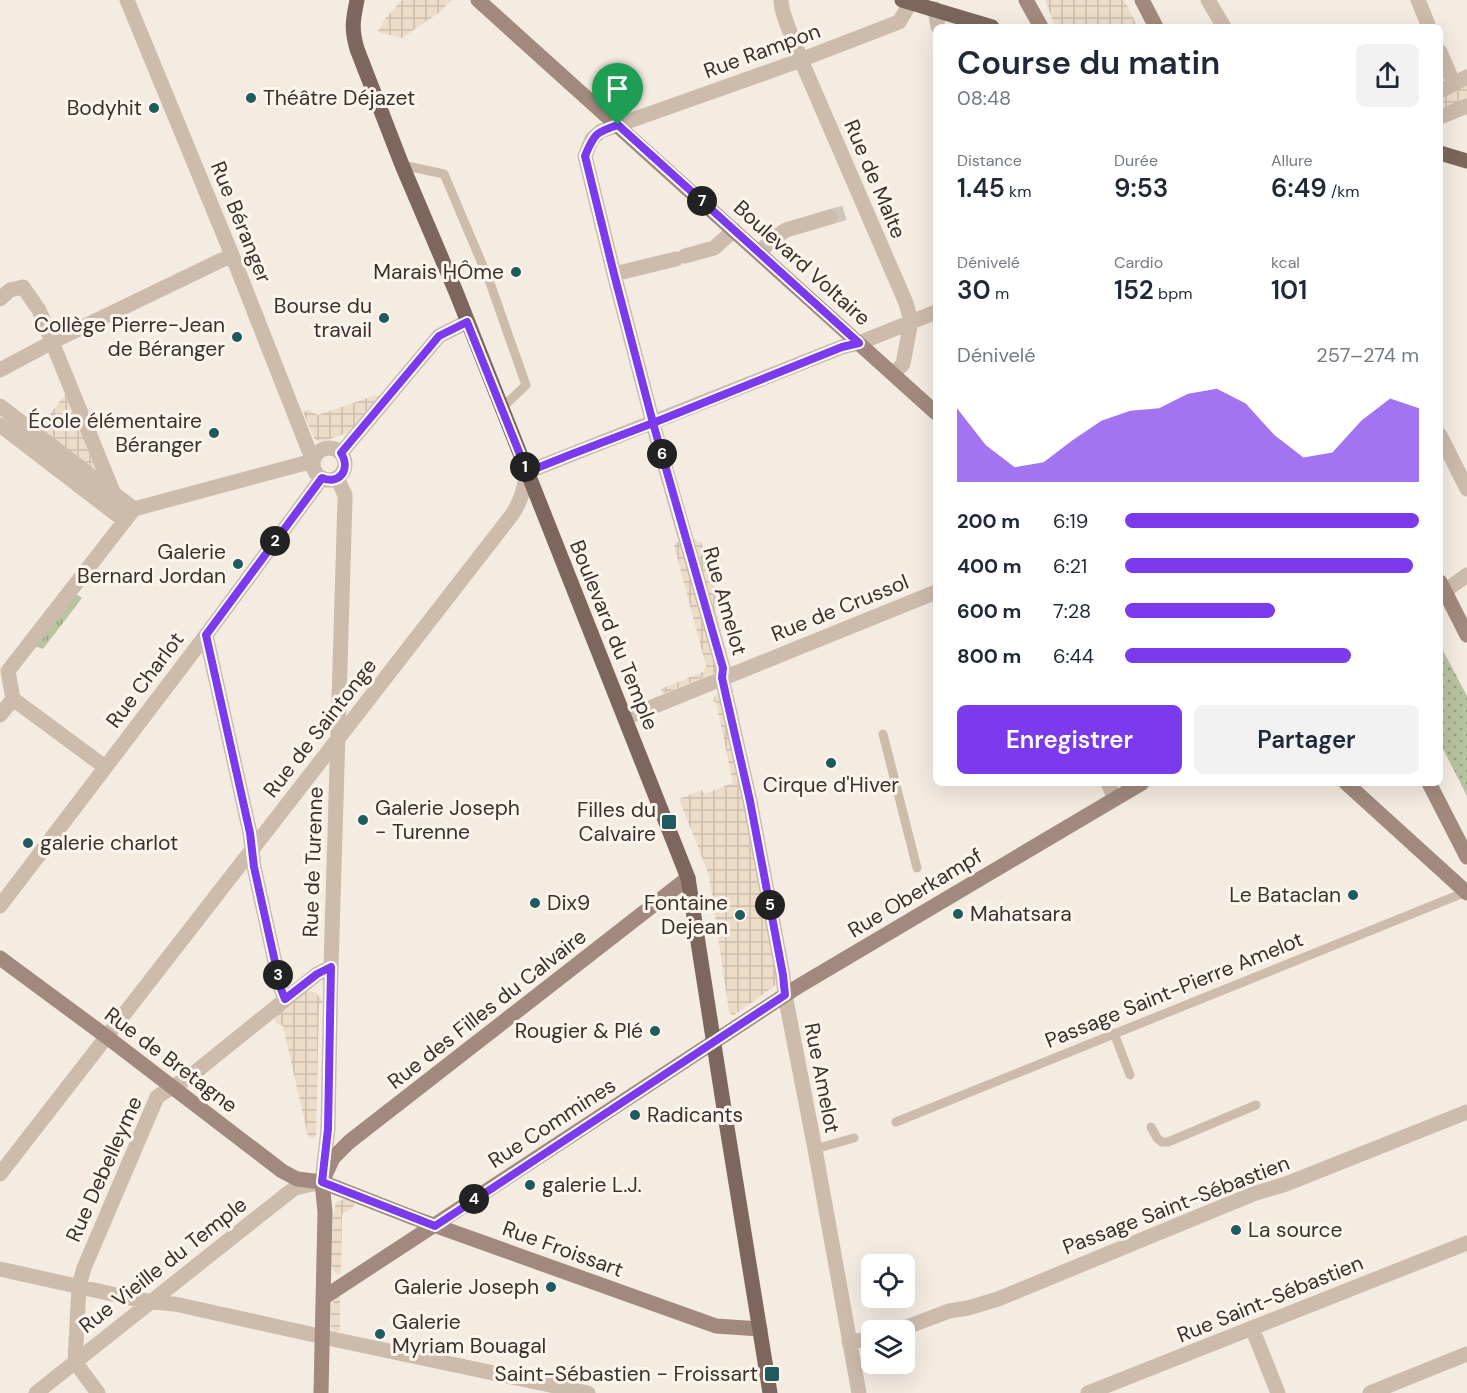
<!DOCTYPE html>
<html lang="fr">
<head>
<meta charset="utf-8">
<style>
  :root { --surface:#fff; --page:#f2f2f3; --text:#1f2937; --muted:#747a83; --accent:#7c3aed }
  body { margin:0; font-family:"DM Sans",sans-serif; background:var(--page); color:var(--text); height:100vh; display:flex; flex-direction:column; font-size:22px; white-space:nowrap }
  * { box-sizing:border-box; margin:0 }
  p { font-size:20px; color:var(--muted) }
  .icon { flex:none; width:33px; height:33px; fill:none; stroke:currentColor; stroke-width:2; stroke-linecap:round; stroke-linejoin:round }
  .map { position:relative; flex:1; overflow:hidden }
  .side { position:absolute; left:933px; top:24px; width:510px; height:762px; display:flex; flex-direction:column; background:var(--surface); border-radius:9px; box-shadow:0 6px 24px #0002 }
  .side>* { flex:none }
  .controls { position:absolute; left:861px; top:1254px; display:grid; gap:12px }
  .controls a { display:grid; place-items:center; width:54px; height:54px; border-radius:9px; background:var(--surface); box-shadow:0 6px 24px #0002; font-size:30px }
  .pin { position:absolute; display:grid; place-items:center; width:51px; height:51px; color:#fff; margin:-62px -26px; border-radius:50% 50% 50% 0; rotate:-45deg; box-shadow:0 0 6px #0007 }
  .pin .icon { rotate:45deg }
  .km { position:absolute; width:30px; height:30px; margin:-15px; border-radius:50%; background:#222; color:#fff; font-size:16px; line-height:30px; text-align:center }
  .round { display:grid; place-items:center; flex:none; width:63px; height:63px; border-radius:9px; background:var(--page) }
  .headline { display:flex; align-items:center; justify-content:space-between; height:102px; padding:0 24px }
  h1 { font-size:33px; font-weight:600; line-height:45px }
  .stats { display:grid; grid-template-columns:repeat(3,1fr); gap:9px; height:102px; padding:6px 24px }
  .stats div { display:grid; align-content:center }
  .stats b { font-size:26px; font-weight:600 }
  .stats small { font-size:16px; font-weight:400 }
  .stats p { font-size:16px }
  .chart { height:168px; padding:12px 24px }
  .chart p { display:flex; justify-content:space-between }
  .chart svg { width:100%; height:108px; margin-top:6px; fill:var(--accent); opacity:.7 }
  .primary-button { display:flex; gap:12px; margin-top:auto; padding:12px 24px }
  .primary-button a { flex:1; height:69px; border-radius:9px; background:var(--accent); color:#fff; font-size:24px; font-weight:600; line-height:69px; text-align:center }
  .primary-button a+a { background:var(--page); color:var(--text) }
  ul { padding:0 24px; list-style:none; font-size:20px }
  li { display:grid; grid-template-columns:96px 72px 1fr; align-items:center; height:45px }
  li i { height:15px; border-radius:8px; background:var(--accent) }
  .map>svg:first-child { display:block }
  .grass { fill:url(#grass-tufts) }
  .park { fill:url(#park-dots) }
  .plaza { fill:url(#plaza-grid) }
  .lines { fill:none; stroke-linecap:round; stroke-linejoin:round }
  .street-tunnel { stroke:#cfc6bd; stroke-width:15; stroke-dasharray:15 8; stroke-linecap:butt }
  .lane { stroke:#cdbbac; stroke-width:9 }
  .street { stroke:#cdbbac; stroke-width:15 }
  .secondary { stroke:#a18a7d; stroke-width:15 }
  .primary { stroke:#7d675c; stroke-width:15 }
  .route-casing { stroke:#fff; stroke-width:12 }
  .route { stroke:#7c3aed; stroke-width:8 }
  .poi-dot { fill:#1f5a5e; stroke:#fbf5ee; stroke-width:2 }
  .labels { text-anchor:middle; stroke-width:6; stroke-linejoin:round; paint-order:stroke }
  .street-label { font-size:21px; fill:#3b302b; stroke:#fbf5ee }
  .poi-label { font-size:21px; fill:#3b302b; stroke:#fbf5ee; text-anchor:end }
</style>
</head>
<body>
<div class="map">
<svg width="1467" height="1393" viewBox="0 0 1467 1393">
  <defs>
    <pattern id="grass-tufts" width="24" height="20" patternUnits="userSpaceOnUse" patternTransform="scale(1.5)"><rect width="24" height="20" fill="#b8c4a0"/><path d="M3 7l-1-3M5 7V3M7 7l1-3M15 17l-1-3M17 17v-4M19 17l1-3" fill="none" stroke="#97a083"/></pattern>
    <pattern id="park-dots" width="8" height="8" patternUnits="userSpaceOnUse" patternTransform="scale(1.5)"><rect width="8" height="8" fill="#b8c4a0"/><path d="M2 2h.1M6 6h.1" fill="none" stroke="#97a083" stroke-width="1.8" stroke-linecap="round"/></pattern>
    <pattern id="plaza-grid" width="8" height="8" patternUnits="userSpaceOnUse" patternTransform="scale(1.5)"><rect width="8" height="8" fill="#ecdcc8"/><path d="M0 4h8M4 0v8" fill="none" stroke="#cbbdac"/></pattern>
  </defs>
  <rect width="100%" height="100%" fill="#f4ebe1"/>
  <path class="grass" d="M76,594L82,598L43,649L35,646Z"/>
  <path class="park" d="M1440,645L1467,696V796L1440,743Z"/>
  <path class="plaza" d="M402,0H451L440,12L402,38L378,32L385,19Z
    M1045,0H1124L1138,27H1058L1054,24Z
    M1467,82V100L1440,110V96Z
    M67,392L100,476L38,430Z
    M376,395L380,400L356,430L324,441L315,440L313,436L303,412L308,410L318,415Z
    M696,539L697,543L701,541L718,603L714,604L729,662L727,669L711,674L663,694L661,689L703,672L706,666L674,545L675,543Z
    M716,694L721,701L739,787L743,789L778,976L777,983L773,987L734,1015L731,1014L729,1011L709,875L679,799L702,790L704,794L733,783L716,702L713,701Z
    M305,991L314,992L318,995L323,1002L319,1004L316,1136L313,1138L308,1136L283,1026L276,1023L275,1018V1012Z
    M344,1199L354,1202L353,1208L342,1214L341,1268L340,1271L339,1275L334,1271L331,1264L333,1217L336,1203Z
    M340,1294V1330L337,1331V1333L331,1329V1311L333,1301Z"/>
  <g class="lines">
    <path class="street-tunnel" d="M830,217L851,211"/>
    <path class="lane" d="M402,165L444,174L489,280L526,385L502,408
      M883,734L917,868
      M1114,1033L1130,1075
      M896,1122L1466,892
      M1151,1127L1157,1138L1162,1142H1168L1256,1105
      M815,1149L854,1138"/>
    <path class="street" d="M127,0L232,255L313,461L134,509
      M781,0C781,17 796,42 801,60L906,303L911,321L903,364L893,374
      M1208,0L1224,27
      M1418,0L1429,27
      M935,9L938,27
      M1440,52L1454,84
      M1440,91L1467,77
      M1440,117L1467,106
      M759,252L777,236L786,230L830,217
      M685,256L714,248L734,230
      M614,274L676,259
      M0,299L10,290L23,287L39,310L114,494
      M0,370L60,338L232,255
      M0,406L134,509
      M0,425L125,521
      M1440,435L1467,489
      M313 464a16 16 0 1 1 32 0a16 16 0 1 1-32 0Z
      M341,453L439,336L467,322
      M1445,591L1467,575
      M206,635L250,833L254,867L281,989L285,999
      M13,699L105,767
      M0,715L13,699L8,671L134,509
      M625,718L936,592
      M1108,783L1115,799
      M0,906L206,635L322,478
      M0,1174L511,516C521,502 524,489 527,472L842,347L859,343L936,312
      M0,1269L130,1298L152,1302L175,1304L337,1340L588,1393
      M1252,1328L1278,1393
      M899,1330L949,1311L968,1308L998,1299L1253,1194L1286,1184L1467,1112
      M849,1342L872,1339
      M36,1393L283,1197L295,1188L322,1182L328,1129L331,967L345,499V495L337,478
      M98,1393L75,1362L79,1286L84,1268L157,1097L172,1087L188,1078L317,974L331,967
      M859,1393L815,1149L785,995L783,975L750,801L722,678L723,668L658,442L614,274L585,156L592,139L601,131L790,64L899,22L911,2
      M1088,1393L1467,1243
      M1370,1393L1467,1354"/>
    <path class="secondary" d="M478,0L936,413
      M1026,0L1041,27
      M1142,0L1156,27
      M1440,582L1467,635
      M1346,783L1467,893
      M1429,783L1467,857
      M0,958L107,1037L282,1171L297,1179L322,1182L414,1218L716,1326L760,1329
      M322,1182L333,1158L349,1142L688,878
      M323,1298L799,986L1142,783
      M321,1393L325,1212L322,1182"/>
    <path class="primary" d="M357,0C353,20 351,28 357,49L402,165L456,292L502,408L688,878L725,1115L770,1393
      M902,0L992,27
      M1440,153L1467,161"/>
  </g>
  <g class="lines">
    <g class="route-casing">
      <path id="route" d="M618,125C596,132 594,134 585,156L614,274L653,423L572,454L527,472L467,322L439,336L341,453C351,469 340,485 322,478L206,635L250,833L254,867L281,989L285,999L317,974L331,967L328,1129L322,1182L435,1226L785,995L783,975L750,801L722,678L723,668L653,423L842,347L859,343L618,125"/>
    </g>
    <use href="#route" class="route"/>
  </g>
  <g class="poi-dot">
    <circle cx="251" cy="98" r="6"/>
    <circle cx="154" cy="108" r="6"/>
    <circle cx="516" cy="272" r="6"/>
    <circle cx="384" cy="318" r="6"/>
    <circle cx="237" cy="337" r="6"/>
    <circle cx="214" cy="433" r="6"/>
    <circle cx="238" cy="564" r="6"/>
    <circle cx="831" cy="763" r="6"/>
    <circle cx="363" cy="820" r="6"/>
    <rect x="661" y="814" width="16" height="16" rx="3"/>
    <circle cx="28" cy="843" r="6"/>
    <circle cx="1353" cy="895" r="6"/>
    <circle cx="535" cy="903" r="6"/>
    <circle cx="958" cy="914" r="6"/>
    <circle cx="740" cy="915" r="6"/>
    <circle cx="655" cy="1031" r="6"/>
    <circle cx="635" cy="1115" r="6"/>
    <circle cx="530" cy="1185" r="6"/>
    <circle cx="1236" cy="1230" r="6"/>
    <circle cx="551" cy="1287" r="6"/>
    <circle cx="380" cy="1334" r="6"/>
    <rect x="764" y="1366" width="16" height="16" rx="3"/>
  </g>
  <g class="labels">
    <g class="street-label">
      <text transform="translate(762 51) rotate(-20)" y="7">Rue Rampon</text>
      <text transform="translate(875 179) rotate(67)" y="7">Rue de Malte</text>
      <text transform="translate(241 222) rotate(68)" y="7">Rue Béranger</text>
      <text transform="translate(802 263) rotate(42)" y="7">Boulevard Voltaire</text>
      <text transform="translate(725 601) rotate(74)" y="7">Rue Amelot</text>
      <text transform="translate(840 608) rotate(-22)" y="7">Rue de Crussol</text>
      <text transform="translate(614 635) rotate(68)" y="7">Boulevard du Temple</text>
      <text transform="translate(145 680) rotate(-53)" y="7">Rue Charlot</text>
      <text transform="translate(320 728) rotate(-52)" y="7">Rue de Saintonge</text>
      <text transform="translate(313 862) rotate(-88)" y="7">Rue de Turenne</text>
      <text transform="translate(915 893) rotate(-31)" y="7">Rue Oberkampf</text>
      <text transform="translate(1174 990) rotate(-22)" y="7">Passage Saint-Pierre Amelot</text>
      <text transform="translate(487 1009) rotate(-38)" y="7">Rue des Filles du Calvaire</text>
      <text transform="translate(171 1060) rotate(37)" y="7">Rue de Bretagne</text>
      <text transform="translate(822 1078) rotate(79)" y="7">Rue Amelot</text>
      <text transform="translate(552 1123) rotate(-33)" y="7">Rue Commines</text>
      <text transform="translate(104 1169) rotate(-66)" y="7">Rue Debelleyme</text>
      <text transform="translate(1176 1205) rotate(-21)" y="7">Passage Saint-Sébastien</text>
      <text transform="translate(563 1249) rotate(20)" y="7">Rue Froissart</text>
      <text transform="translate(163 1265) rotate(-38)" y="7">Rue Vieille du Temple</text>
      <text transform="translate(1270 1299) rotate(-22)" y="7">Rue Saint-Sébastien</text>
    </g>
    <g class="poi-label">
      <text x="263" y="105" text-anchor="start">Théâtre Déjazet</text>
      <text x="142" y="115">Bodyhit</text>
      <text x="504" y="279">Marais HÔme</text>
      <text x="372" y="313">Bourse du<tspan x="372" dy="24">travail</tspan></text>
      <text x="225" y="332">Collège Pierre-Jean<tspan x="225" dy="24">de Béranger</tspan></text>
      <text x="202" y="428">École élémentaire<tspan x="202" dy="24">Béranger</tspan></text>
      <text x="226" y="559">Galerie<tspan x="226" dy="24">Bernard Jordan</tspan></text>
      <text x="831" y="792" text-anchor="middle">Cirque d'Hiver</text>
      <text x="375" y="815" text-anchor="start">Galerie Joseph<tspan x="375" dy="24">- Turenne</tspan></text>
      <text x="656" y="817">Filles du<tspan x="656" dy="24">Calvaire</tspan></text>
      <text x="40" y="850" text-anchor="start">galerie charlot</text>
      <text x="1341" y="902">Le Bataclan</text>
      <text x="547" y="910" text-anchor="start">Dix9</text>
      <text x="728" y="910">Fontaine<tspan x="728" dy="24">Dejean</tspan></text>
      <text x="970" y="921" text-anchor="start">Mahatsara</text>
      <text x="643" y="1038">Rougier &amp; Plé</text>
      <text x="647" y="1122" text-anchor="start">Radicants</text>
      <text x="542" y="1192" text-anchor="start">galerie L.J.</text>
      <text x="1248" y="1237" text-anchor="start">La source</text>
      <text x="539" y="1294">Galerie Joseph</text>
      <text x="392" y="1329" text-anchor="start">Galerie<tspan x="392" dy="24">Myriam Bouagal</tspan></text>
      <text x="758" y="1381">Saint-Sébastien - Froissart</text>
    </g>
  </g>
</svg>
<div class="controls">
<a><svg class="icon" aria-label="locate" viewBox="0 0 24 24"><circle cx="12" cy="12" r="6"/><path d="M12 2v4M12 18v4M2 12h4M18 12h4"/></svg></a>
<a><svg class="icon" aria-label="layers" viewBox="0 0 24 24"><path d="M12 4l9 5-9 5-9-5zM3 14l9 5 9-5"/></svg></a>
</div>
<div class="pin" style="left:618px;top:125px;background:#1e9e55"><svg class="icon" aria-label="arrive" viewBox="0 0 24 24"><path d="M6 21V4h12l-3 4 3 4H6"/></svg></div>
<b class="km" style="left:525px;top:467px">1</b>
<b class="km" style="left:275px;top:541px">2</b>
<b class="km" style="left:278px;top:975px">3</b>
<b class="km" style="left:474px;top:1199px">4</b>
<b class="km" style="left:770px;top:905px">5</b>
<b class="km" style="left:662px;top:454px">6</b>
<b class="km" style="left:702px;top:201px">7</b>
<section class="side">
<div class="headline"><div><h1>Course du matin</h1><p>08:48</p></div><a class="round"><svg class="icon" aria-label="share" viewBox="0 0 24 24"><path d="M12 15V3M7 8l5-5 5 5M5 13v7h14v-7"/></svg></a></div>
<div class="stats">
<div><p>Distance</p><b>1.45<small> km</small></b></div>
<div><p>Durée</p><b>9:53</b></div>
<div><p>Allure</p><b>6:49<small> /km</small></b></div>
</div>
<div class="stats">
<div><p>Dénivelé</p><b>30<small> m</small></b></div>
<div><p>Cardio</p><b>152<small> bpm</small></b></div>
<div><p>kcal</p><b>101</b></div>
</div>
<div class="chart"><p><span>Dénivelé</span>257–274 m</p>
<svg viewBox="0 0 160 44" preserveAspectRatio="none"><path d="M0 44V14L10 29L20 38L30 36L40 27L50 19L60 15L70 14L80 8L90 6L100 12L110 25L120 34L130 32L140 19L150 10L160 14V44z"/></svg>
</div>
<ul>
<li><b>200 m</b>6:19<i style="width:100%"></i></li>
<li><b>400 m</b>6:21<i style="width:98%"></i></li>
<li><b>600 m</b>7:28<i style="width:51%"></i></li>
<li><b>800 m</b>6:44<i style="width:77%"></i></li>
</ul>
<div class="primary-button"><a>Enregistrer</a><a>Partager</a></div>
</section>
</div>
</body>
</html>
